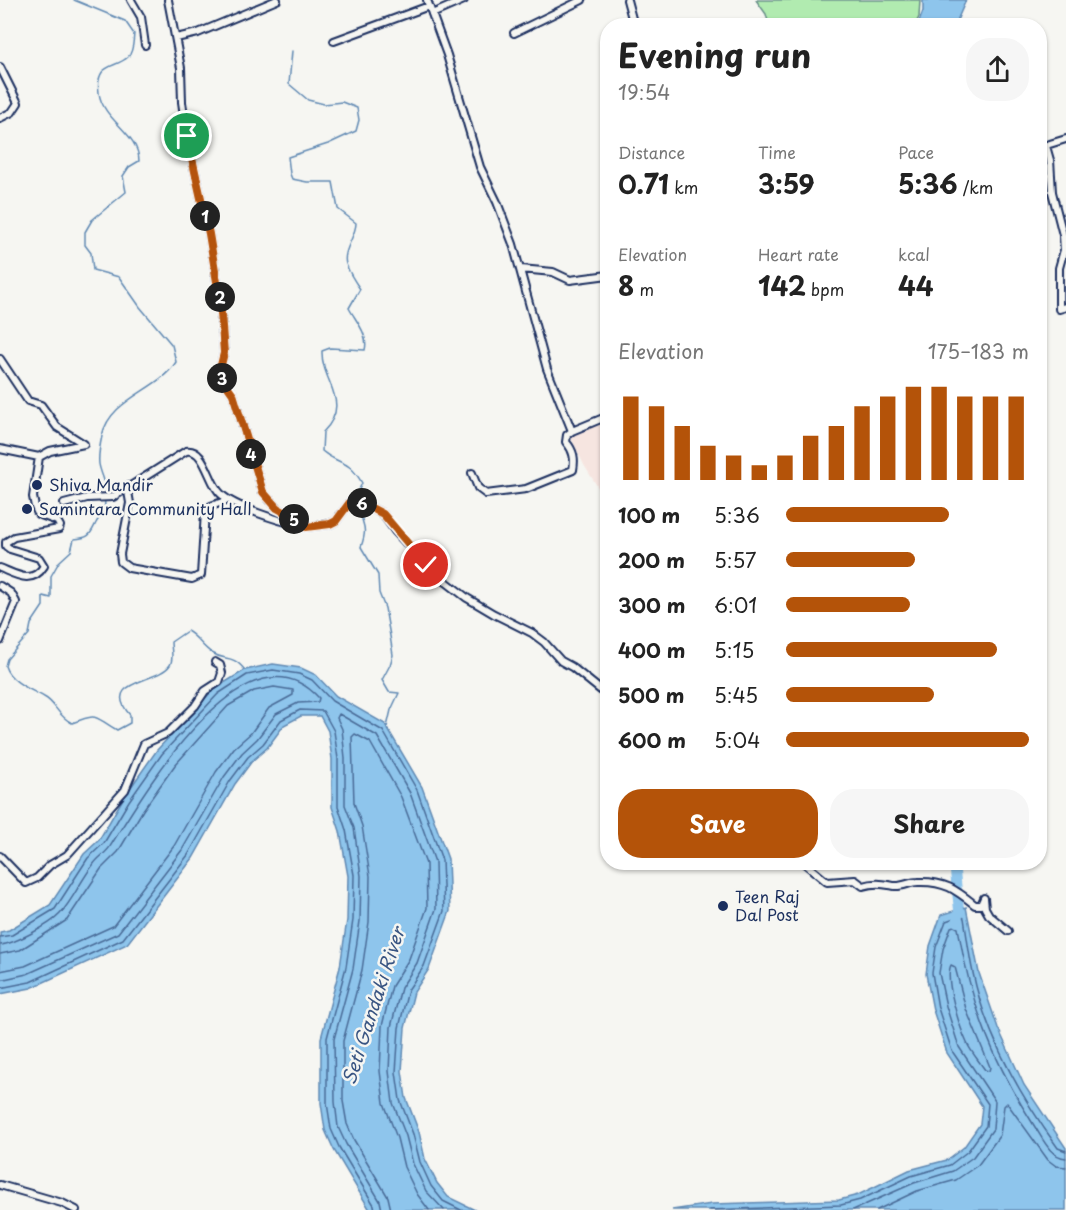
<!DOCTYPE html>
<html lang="en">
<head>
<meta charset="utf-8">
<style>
  :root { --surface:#fff; --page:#f6f6f6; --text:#222; --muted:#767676; --accent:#b45309 }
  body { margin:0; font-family:"Playpen Sans",sans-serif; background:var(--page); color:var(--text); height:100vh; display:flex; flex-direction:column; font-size:22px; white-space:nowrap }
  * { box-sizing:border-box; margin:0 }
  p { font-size:20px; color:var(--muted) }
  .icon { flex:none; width:33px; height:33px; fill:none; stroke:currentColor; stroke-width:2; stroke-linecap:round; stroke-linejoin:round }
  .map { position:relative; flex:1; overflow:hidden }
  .panel { position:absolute; left:600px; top:18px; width:447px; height:852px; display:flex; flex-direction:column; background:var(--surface); border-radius:24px; box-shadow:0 2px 4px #0004 }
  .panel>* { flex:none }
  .pin { position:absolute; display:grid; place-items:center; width:51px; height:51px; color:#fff; margin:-26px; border:3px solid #fff; border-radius:50%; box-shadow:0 2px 6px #0007 }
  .km { position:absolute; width:30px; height:30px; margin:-15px; border-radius:50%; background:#222; color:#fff; font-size:16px; line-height:30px; text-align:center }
  .round { display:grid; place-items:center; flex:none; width:63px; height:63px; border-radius:24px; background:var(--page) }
  .headline { display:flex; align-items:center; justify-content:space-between; height:102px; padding:0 18px }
  h1 { font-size:33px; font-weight:700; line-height:45px }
  .stats { display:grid; grid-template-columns:repeat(3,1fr); gap:9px; height:102px; padding:6px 18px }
  .stats div { display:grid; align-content:center }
  .stats b { font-size:26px; font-weight:700 }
  .stats small { font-size:16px; font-weight:400 }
  .stats p { font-size:16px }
  .chart { height:168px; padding:12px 18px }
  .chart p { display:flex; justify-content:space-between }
  .chart svg { width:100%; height:108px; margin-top:6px; stroke:var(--accent); stroke-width:6 }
  .action { display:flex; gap:12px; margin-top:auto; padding:12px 18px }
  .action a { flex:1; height:69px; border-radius:24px; background:var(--accent); color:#fff; font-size:24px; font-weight:700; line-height:69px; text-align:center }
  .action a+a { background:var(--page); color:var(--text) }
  ul { padding:0 18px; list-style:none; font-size:20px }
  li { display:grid; grid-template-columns:96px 72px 1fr; align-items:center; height:45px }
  li i { height:15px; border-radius:8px; background:var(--accent) }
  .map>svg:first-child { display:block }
  .built { fill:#f6e5e0 }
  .green { fill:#b1ebb0; stroke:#668d87; stroke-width:1.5 }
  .water { fill:#8ec5ec; stroke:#6089b3; stroke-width:1.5 }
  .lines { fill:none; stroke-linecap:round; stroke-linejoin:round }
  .shore { stroke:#496b97; stroke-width:1.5 }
  .stream { stroke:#6089b3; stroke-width:1.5 }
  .river { stroke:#8ec5ec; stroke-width:10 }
  .minor-casing { stroke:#1b2f5e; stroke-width:10 }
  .minor { stroke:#f6f6f2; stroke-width:6 }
  .route-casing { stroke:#fff; stroke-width:12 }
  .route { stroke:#b45309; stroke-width:8 }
  .poi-dot { fill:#1b2f5e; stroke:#f6f6f2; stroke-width:2 }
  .labels { text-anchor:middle; stroke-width:5; stroke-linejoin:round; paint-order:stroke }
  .poi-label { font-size:16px; fill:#1b2f5e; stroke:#f6f6f2; text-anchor:start }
  .water-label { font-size:18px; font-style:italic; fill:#385482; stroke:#f6f6f2 }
</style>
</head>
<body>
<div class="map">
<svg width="1066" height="1210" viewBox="0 0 1066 1210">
  <rect width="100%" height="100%" fill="#f6f6f2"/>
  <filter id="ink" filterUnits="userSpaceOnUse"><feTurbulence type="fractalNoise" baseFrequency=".0167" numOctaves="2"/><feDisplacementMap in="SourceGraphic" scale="12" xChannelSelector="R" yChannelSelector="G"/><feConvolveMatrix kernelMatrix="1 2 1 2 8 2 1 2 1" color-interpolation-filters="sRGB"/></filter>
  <g filter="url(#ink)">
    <path class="built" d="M607,419V502L584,465L569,434Z"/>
    <path class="green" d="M756,0H920L919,17L915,25H769L766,14Z"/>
    <path class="water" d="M923,0H966L955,25H918L923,11Z
      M273,664L301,668L316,675L336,696L385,724L422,787L448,859L450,911L429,969L414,992L405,1028L402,1071L406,1098L419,1132L425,1159L437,1183L448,1197L475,1210H370L334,1150L325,1130L321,1103V1038L340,967L347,920L348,876L340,831L332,807V759L328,731L320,716H301L284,725L267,748L252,761L235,784L193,858L127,944L31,988L0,994V932L9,930L50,905L84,854L99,840L124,797L157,750L214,689L245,670Z
      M966,907L979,973L998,1028L1024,1085L1066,1148V1210H672L712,1204L839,1200L858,1195L909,1170L947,1160L964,1147L980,1124L982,1106L947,1053L933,1010L926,974L930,946L941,915Z"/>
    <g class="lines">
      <path class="shore" d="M0,937L12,935L55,909L88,858L104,843L129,801L162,754L218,694L247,675L273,670L299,674L312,680L332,701L383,731L417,790L442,860L444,911L424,966L408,990L399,1028L396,1072L400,1100L413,1134L420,1162L431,1186L443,1201L461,1210
        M0,945C14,944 50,925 60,914C73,900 81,880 93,865C98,857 107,853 111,845C143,794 246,618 319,698L318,702L298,703L276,714L257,739L242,753L224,777L182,850L118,933L27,974L0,980
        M0,954L20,950L67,920L101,869L118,852L143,810L175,765L228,706L254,691L274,687L293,690V695L269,708L251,733L234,748L216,772L174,846L113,926L25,966L0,971
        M951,965L955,967L966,1009L990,1067L989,1071L985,1070C979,1061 971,1052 967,1043C960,1028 944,979 951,965Z
        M0,988L30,982L123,939L188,855L230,781L248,757L263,744L281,720L300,710L323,711L334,731L338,759V806L346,830L354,875L353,920L346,967L327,1038V1103L331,1129L339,1147L374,1205L375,1210
        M382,1210L380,1201L346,1144L338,1127L335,1102L334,1039L353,969L360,921L361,876L354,828L345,805V758L342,729L337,718L339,714L377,736L410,793L435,862L436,909L417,963L401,988L391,1027L389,1071L393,1103L406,1136L413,1164L426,1191L444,1210
        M391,1210L388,1197L354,1140L347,1124L343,1101V1041L362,970L369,922L370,876L362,826L354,803L352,737L355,734L370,742L401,797L426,864L427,908L409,959L392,986L382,1026L380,1071L384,1103L397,1138L404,1167L417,1194L429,1210
        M710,1210L841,1205L860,1200L911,1176L950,1165L968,1151L986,1126L988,1104L952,1051L938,1008L932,973L936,947L946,921L960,916L964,918C967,937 969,955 973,973C986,1036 1021,1097 1058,1148L1066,1151
        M853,1210L914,1183L953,1171L973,1157L993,1129L995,1101L959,1047L946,1006L939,973L943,949L951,927L954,926L958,928C971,1006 992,1060 1035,1127C1043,1139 1050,1157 1066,1158
        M877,1210L917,1191L956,1180L978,1165L1000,1135L1004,1106L1007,1103L1048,1160L1056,1166L1066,1167"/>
      <path class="stream" d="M74,0L125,21L134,34C133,41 134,51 128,57C115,69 95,62 99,93C103,121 139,133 139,161L129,167L123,176L126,192L92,220L85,232V245L91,253L93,270L119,277L140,307L172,345L176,362C158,391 110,398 102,436C100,445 98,455 99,464C101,476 108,484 106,496
        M292,51L289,84L308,100L324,104L342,102L357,108L359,120L356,131L328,144L288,157L290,174L292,179L307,182H333L338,209L356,223C356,236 342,251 346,264C349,272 355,282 360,289L349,308C356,321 369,335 365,350L330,348L322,351C321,382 353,402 323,432L322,451C341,467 347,457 362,483L357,494L358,500
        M105,500C105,512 101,514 96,523C90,535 90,538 74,539L71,551L59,562L51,576V598L43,596V606L31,624L29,634L7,659L5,666C10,682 32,690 44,697C56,703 57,716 72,723C100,712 93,717 117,730L130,723V715C100,680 158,683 170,665C174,659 171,649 171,642L187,631C197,636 202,647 212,653C226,662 231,653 245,670
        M359,505C361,526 369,524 361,547L378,575L379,593L385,608L390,636L393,655L390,665L382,680L389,692L399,693L391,710L387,727"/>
      <path class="river" d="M954,862L959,910L957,922"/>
      <g class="minor-casing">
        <path id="minor" d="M131,0L141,17L145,45
          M168,0L181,68L182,102L187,136L209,234L220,300L224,353L220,369L221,377L233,394L263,492L277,508L288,514L299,525L306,527L330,524L336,521L350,502L362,503L383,514L395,531L432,571L467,598L494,614L532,633L544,642L561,661L572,667L608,696
          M427,0L447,55L480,167L497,202L513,244L547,369L572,431L567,435L566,442C574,451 575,459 573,470L526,489L486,494L478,488L472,473
          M627,0L634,26
          M432,14L464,0
          M514,33L582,0
          M176,38L198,33L277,0
          M334,41L429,6
          M0,67L18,103L12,112L0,118
          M1046,146L1050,160L1052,192L1063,235L1064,250L1059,268V309L1066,307
          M1040,147L1066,139
          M521,269L553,272L570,280L608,275
          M0,359L28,401L41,405L57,427L84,444L50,451L39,457L33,497L35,507L38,514L57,521L60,526L59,529L14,537L6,542V546L10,549L39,558L44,566C32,585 17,575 0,568
          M572,431L608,416
          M0,449L39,457
          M127,486L130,503L120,554L121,562L129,568L192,579L201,575L205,512L211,506L228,500
          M64,504L87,498L113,497L186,451C206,448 208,483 221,494C234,507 280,521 298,525
          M0,586L11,593L16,602L0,641
          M0,856L26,883L37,878L50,865L67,855L125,790L144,744L168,733L195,706L205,691L219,682L222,673L220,665L215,662
          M803,862L827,882L855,880L863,886C876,882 883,884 895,886C902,887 910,882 918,882C945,881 956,890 975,905H981L984,898L985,908L989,915L1008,931
          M0,1185L62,1203L76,1210"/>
      </g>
      <use href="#minor" class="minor"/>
    </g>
  </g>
  <g class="lines" filter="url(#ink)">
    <g class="route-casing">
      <path id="route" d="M187,136L209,234L220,300L224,353L220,369L221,377L233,394L263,492L277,508L288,514L299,525L306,527L330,524L336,521L350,502L362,503L383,514L426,565"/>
    </g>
    <use href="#route" class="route"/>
  </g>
  <g class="poi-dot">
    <circle cx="37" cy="485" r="6"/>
    <circle cx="27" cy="509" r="6"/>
    <circle cx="723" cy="906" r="6"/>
  </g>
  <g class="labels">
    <g class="poi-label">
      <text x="49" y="491">Shiva Mandir</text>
      <text x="39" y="515">Samintara Community Hall</text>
      <text x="735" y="903">Teen Raj<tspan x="735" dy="18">Dal Post</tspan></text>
    </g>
    <g class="water-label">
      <text transform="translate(374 1006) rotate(-72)" y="6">Seti Gandaki River</text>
    </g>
  </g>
</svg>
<div class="pin" style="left:187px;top:136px;background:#1e9e55"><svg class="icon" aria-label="arrive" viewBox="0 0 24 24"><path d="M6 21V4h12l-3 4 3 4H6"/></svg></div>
<div class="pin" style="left:426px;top:565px;background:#d93025"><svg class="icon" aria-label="check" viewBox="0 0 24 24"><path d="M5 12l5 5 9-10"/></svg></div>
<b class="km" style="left:205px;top:216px">1</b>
<b class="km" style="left:220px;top:297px">2</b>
<b class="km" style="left:222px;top:378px">3</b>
<b class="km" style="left:251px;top:454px">4</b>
<b class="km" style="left:294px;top:519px">5</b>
<b class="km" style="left:362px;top:503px">6</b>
<section class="panel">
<div class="headline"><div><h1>Evening run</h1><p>19:54</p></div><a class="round"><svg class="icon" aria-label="share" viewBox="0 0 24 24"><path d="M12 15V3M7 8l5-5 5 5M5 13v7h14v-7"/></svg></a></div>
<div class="stats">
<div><p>Distance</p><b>0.71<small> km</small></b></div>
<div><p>Time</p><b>3:59</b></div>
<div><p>Pace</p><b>5:36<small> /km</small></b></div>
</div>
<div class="stats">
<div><p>Elevation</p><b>8<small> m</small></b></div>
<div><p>Heart rate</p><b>142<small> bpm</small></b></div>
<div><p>kcal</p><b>44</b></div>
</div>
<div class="chart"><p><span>Elevation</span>175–183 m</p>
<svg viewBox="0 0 160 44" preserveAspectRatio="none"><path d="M5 44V10M15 44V14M25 44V22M35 44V30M45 44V34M55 44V38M65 44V34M75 44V26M85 44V22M95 44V14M105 44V10M115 44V6M125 44V6M135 44V10M145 44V10M155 44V10"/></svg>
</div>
<ul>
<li><b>100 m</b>5:36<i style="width:67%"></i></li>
<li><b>200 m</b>5:57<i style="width:53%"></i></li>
<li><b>300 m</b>6:01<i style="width:51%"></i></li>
<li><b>400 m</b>5:15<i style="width:87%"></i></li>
<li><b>500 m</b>5:45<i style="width:61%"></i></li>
<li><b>600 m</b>5:04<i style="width:100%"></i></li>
</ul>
<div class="action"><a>Save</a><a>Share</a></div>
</section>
</div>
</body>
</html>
